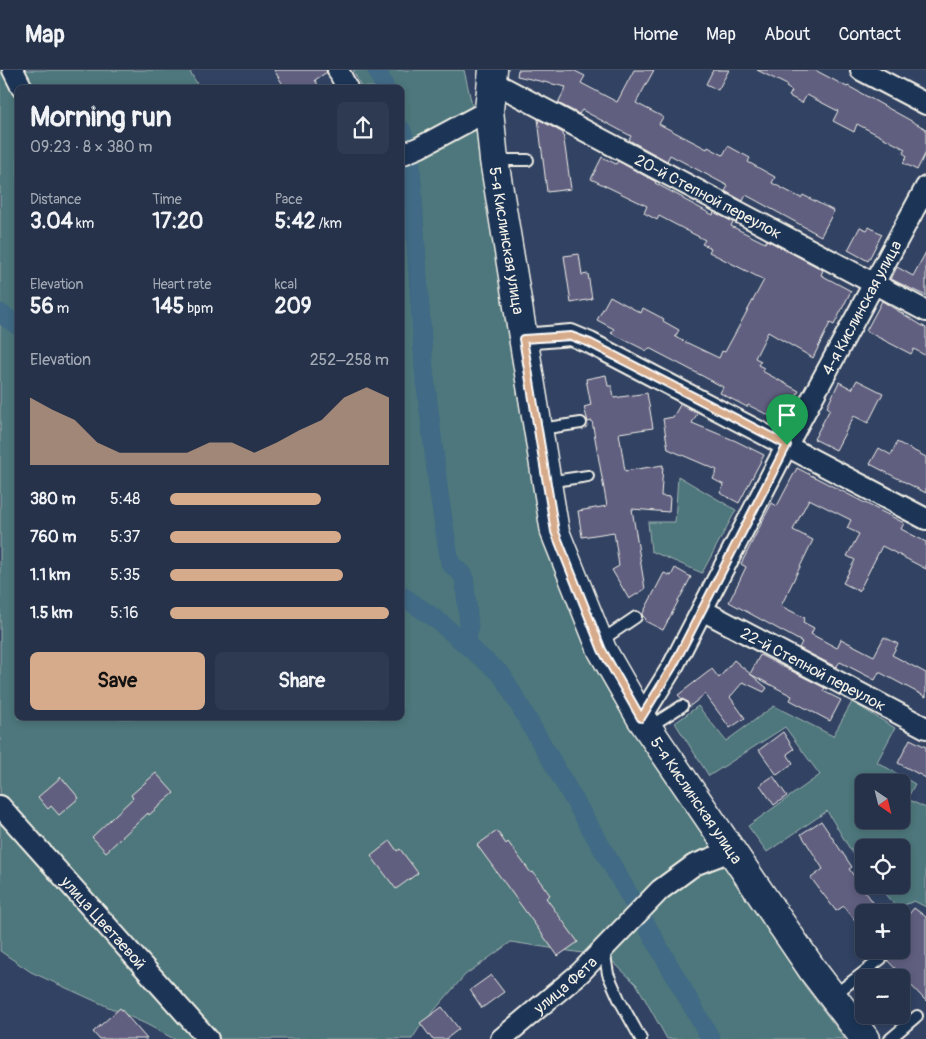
<!DOCTYPE html>
<html lang="en">
<head>
<meta charset="utf-8">
<style>
  :root { --surface:#25324a; --page:#2d3a51; --text:#f1f3f6; --muted:#a3aab5; --line:#424d62; --accent:#d6ab8b }
  body { margin:0; font-family:Pangolin,sans-serif; background:var(--page); color:var(--text); height:100vh; display:flex; flex-direction:column; font-size:19px; white-space:nowrap }
  * { box-sizing:border-box; margin:0 }
  p { font-size:16px; color:var(--muted) }
  .icon { flex:none; width:28px; height:28px; fill:none; stroke:currentColor; stroke-width:2; stroke-linecap:round; stroke-linejoin:round }
  .map { position:relative; flex:1; overflow:hidden }
  .sheet { position:absolute; left:15px; top:15px; width:389px; height:635px; display:flex; flex-direction:column; background:var(--surface); border-radius:8px; box-shadow:0 2px 8px #0003,0 0 0 1px var(--line) }
  .sheet>* { flex:none }
  .needle { width:32px; rotate:145deg }
  .fabs { position:absolute; left:855px; top:704px; display:grid; gap:10px }
  .fabs a { display:grid; place-items:center; width:55px; height:55px; border-radius:8px; background:var(--surface); box-shadow:0 2px 8px #0003,0 0 0 1px var(--line); font-size:25px }
  .pin { position:absolute; display:grid; place-items:center; width:42px; height:42px; color:#fff; margin:-51px -21px; border-radius:50% 50% 50% 0; rotate:-45deg; box-shadow:0 0 5px #0007 }
  .pin .icon { rotate:45deg }
  .round { display:grid; place-items:center; flex:none; width:52px; height:52px; border-radius:8px; background:var(--page) }
  .summary { display:flex; align-items:center; justify-content:space-between; height:85px; padding:0 15px }
  h1 { font-size:28px; font-weight:800; line-height:38px }
  .stats { display:grid; grid-template-columns:repeat(3,1fr); gap:8px; height:85px; padding:5px 15px }
  .stats div { display:grid; align-content:center }
  .stats b { font-size:21px; font-weight:800 }
  .stats small { font-size:14px; font-weight:400 }
  .stats p { font-size:14px }
  .chart { height:140px; padding:10px 15px }
  .chart p { display:flex; justify-content:space-between }
  .chart svg { width:100%; height:90px; margin-top:5px; fill:var(--accent); opacity:.7 }
  .action { display:flex; gap:10px; margin-top:auto; padding:10px 15px }
  .action a { flex:1; height:58px; border-radius:8px; background:var(--accent); color:#111; font-size:20px; font-weight:800; line-height:58px; text-align:center }
  .action a+a { background:var(--page); color:var(--text) }
  ul { padding:0 15px; list-style:none; font-size:16px }
  li { display:grid; grid-template-columns:80px 60px 1fr; align-items:center; height:38px }
  li i { height:12px; border-radius:6px; background:var(--accent) }
  header { display:flex; align-items:center; gap:30px; box-sizing:border-box; height:70px; padding:0 25px; background:var(--surface); border-bottom:1px solid var(--line) }
  header strong { font-size:24px }
  nav { display:flex; gap:28px; margin-inline-start:auto; font-size:18px }
  .map>svg:first-child { display:block }
  .green { fill:#4e777b; stroke:#a1b4b2; fill-rule:evenodd }
  .lines { fill:none; stroke-linecap:round; stroke-linejoin:round }
  .canal { stroke:#3f6a85; stroke-width:19 }
  .building { fill:#615f80; stroke:#f4f1e8 }
  .lane-casing { stroke:#f4f1e8; stroke-width:14 }
  .street-casing { stroke:#f4f1e8; stroke-width:24 }
  .secondary-casing { stroke:#f4f1e8; stroke-width:31 }
  .lane { stroke:#1d3557; stroke-width:10 }
  .street { stroke:#1d3557; stroke-width:20 }
  .secondary { stroke:#1d3557; stroke-width:28 }
  .route-casing { stroke:#fff; stroke-width:10 }
  .route { stroke:#d6ab8b; stroke-width:6 }
  .labels { text-anchor:middle; stroke-width:4; stroke-linejoin:round; paint-order:stroke }
  .street-label { font-size:16px; fill:#f4f1e8; stroke:#1d3557 }
</style>
</head>
<body>
<header>
<strong>Map</strong>
<nav><a>Home</a><a>Map</a><a>About</a><a>Contact</a></nav>
</header>
<div class="map">
<svg width="926" height="969" viewBox="0 0 926 969">
  <rect width="100%" height="100%" fill="#314263"/>
  <filter id="ink" filterUnits="userSpaceOnUse"><feTurbulence type="fractalNoise" baseFrequency=".02" numOctaves="2"/><feDisplacementMap in="SourceGraphic" scale="10" xChannelSelector="R" yChannelSelector="G"/><feConvolveMatrix kernelMatrix="1 2 1 2 8 2 1 2 1" color-interpolation-filters="sRGB"/></filter>
  <g filter="url(#ink)">
    <path class="green" d="M0,0H189L199,17L18,18V648H401V18L361,17L353,0H464L484,87L545,465L651,682L804,915L845,969H667L637,915L608,887L511,872L465,905L419,958L412,969H174L146,954L31,902L0,881Z
      M678,406L736,440L702,503L651,481L648,452H675Z
      M852,632L895,658L877,692L915,714L907,729L926,738V837L914,831L897,838L877,815H901V778H864V799L856,789L827,741L767,782L748,756L820,705L785,657L709,706L675,653L698,636L726,671L774,636L833,666ZM901,712V750H864V712Z"/>
    <g class="lines">
      <path class="canal" d="M377,0L385,18
        M401,59L410,81L424,299L439,424L450,493L464,506L469,555L467,572L465,574
        M0,243L18,256
        M401,525L437,550L502,605L624,816L711,969"/>
    </g>
    <path class="building" d="M274,0H326L327,2L315,10L320,18H285Z
      M518,0H573L585,6L581,13L617,32L634,0H654L636,33L663,47L659,54L707,79L708,77L723,85L728,76L750,88L748,92L775,107L772,113L801,128L803,125L834,141L821,166L746,125L743,131L725,121L728,116L670,85L667,91L629,70L631,66L582,40L579,44L558,33L566,17L517,6Z
      M713,0H729L718,20L706,14Z
      M757,0H815L847,17L848,16L926,59V82L917,100L903,93L907,86L903,83L905,79L857,54L854,62L833,51L838,41L807,25L802,33L789,26L792,21L786,17L787,15Z
      M538,49L563,63L571,119L547,122Z
      M602,87L616,94L618,91L656,112L655,113L683,128V129L713,145L714,142L733,152L731,156L765,173L767,170L823,200L821,205L851,221L834,255L830,253L813,288L768,262L755,288L761,291L758,295L764,298L762,301L799,321L782,352L748,335L747,337L720,323L723,317L693,301L649,278L647,281L611,263L614,259L597,250L610,226L641,243L643,238L664,249L663,251L679,260L675,267L719,288L722,281L725,282L764,210L709,182L711,178L702,174L705,170L659,146L657,150L644,143L647,136L591,109Z
      M860,157L867,160L869,157L882,164L868,191L848,180Z
      M926,182V226L891,209L897,197L913,206Z
      M579,184L582,205L588,204L592,229L571,233L564,186Z
      M882,231L926,258V286L914,279L911,284L866,261Z
      M606,305L608,316H612L614,328L647,323L653,358L619,363L625,401L663,395L661,426L670,427L669,442L632,439L645,519L629,529L612,500L619,496L614,462L582,467L578,441L607,436L592,351L588,352L584,337L591,335L586,309Z
      M857,310L883,323L868,353L854,346L836,380L814,369L830,339L827,337L839,312L852,319Z
      M680,335L697,344L692,353L736,371L764,385L739,433L720,423L724,415L713,409L717,400L668,379L663,349L673,347Z
      M897,372L926,387V423L870,394L879,378L891,385Z
      M797,398L904,453L901,459L926,472V499L882,476L859,521L843,513L855,490L847,486L859,464L847,458L851,450L809,429L793,460L813,470L781,536L805,548L803,552L814,558L811,564L837,578L841,569L874,586L884,567L898,574L892,585L926,603V627L879,602L875,610L840,592L836,597L799,578L802,572L729,532L746,497L741,494L764,448L772,433L777,436Z
      M675,498L691,507L663,560L645,551L646,549L642,545L664,503L671,506Z
      M760,585L825,618L823,621L841,630L830,651L790,630L792,626L750,604Z
      M734,590L767,618L764,622L743,612L730,627L745,648L730,658L705,624L689,637L687,632L682,629L678,625L712,599L719,608Z
      M783,662L794,679L787,684L793,693L777,705L759,680Z
      M910,669L926,677V708L898,693Z
      M156,703L174,723L149,745L148,743L106,782L92,767L133,728L131,725Z
      M773,706L787,726L774,735L760,715Z
      M61,707L79,728L59,745L51,736L48,739L38,727Z
      M821,751L852,797L849,799L880,842H864V862L844,836L836,841L811,808L823,799L801,764Z
      M497,761L506,774L508,772L531,803L533,802L550,825L546,828L578,872L558,886L477,775Z
      M390,771L397,781L400,779L418,803L396,819L371,786Z
      M914,838L926,847V931L888,891L886,884L877,880H901V854Z
      M491,905L504,922L482,938L470,920Z
      M442,937L459,959L446,969H432L420,953Z
      M120,938L147,969H99L93,962Z"/>
    <g class="lines">
      <g class="lane-casing">
        <path id="lane" d="M494,90H528
          M540,359L581,353
          M547,412L588,406
          M599,572L636,547
          M649,657L682,636
          M604,879L608,904L619,929L641,969
          M834,925L881,889
          M890,969L917,946"/>
      </g>
      <g class="street-casing">
        <g id="street">
          <path d="M13,0L22,18"/>
          <path d="M338,0L347,18"/>
          <path d="M861,0L926,34"/>
          <path id="s1" d="M491,11L926,241"/>
          <path d="M401,85L420,77L489,40"/>
          <path d="M523,269L571,265L590,273L926,449"/>
          <path id="s2" d="M702,540L926,658"/>
          <path id="s3" d="M641,648L673,596L787,375L926,117"/>
          <path id="s4" d="M0,736L208,969"/>
          <path id="s5" d="M501,969L580,903L660,820L694,795L731,781"/>
        </g>
      </g>
      <g class="secondary-casing">
        <g id="secondary">
          <path id="s6" d="M493,0L489,40L494,90L555,462L602,580L641,648L814,902L865,969"/>
        </g>
      </g>
      <use href="#lane" class="lane"/>
      <use href="#street" class="street"/>
      <use href="#secondary" class="secondary"/>
    </g>
  </g>
  <g class="lines" filter="url(#ink)">
    <g class="route-casing">
      <path id="route" d="M571,266L590,273L787,375L673,596L641,648L602,580L555,462L523,269Z"/>
    </g>
    <use href="#route" class="route"/>
  </g>
  <g class="labels">
    <g class="street-label">
      <text dy="6" stroke="none"><textPath href="#s1" startOffset="246">20-й Степной переулок</textPath></text>
      <text dy="6" stroke="none"><textPath href="#s6" startOffset="172">5-я Кислинская улица</textPath></text>
      <text dy="6" stroke="none"><textPath href="#s3" startOffset="466">4-я Кислинская улица</textPath></text>
      <text dy="6" stroke="none"><textPath href="#s2" startOffset="126">22-й Степной переулок</textPath></text>
      <text dy="6" stroke="none"><textPath href="#s6" startOffset="772">5-я Кислинская улица</textPath></text>
      <text dy="6" stroke="none"><textPath href="#s4" startOffset="156">улица Цветаевой</textPath></text>
      <text dy="6" stroke="none"><textPath href="#s5" startOffset="84">улица Фета</textPath></text>
    </g>
  </g>
</svg>
<div class="fabs">
<a><svg class="needle" viewBox="-14 -14 28 28"><path d="M0-13l5 13h-10z" fill="#e53935"/><path d="M0 13l5-13h-10z" fill="#a3aab5"/></svg></a>
<a><svg class="icon" aria-label="locate" viewBox="0 0 24 24"><circle cx="12" cy="12" r="6"/><path d="M12 2v4M12 18v4M2 12h4M18 12h4"/></svg></a>
<a>+</a>
<a>−</a>
</div>
<div class="pin" style="left:787px;top:375px;background:#1e9e55"><svg class="icon" aria-label="arrive" viewBox="0 0 24 24"><path d="M6 21V4h12l-3 4 3 4H6"/></svg></div>
<section class="sheet">
<div class="summary"><div><h1>Morning run</h1><p>09:23 · 8 × 380 m</p></div><a class="round"><svg class="icon" aria-label="share" viewBox="0 0 24 24"><path d="M12 15V3M7 8l5-5 5 5M5 13v7h14v-7"/></svg></a></div>
<div class="stats">
<div><p>Distance</p><b>3.04<small> km</small></b></div>
<div><p>Time</p><b>17:20</b></div>
<div><p>Pace</p><b>5:42<small> /km</small></b></div>
</div>
<div class="stats">
<div><p>Elevation</p><b>56<small> m</small></b></div>
<div><p>Heart rate</p><b>145<small> bpm</small></b></div>
<div><p>kcal</p><b>209</b></div>
</div>
<div class="chart"><p><span>Elevation</span>252–258 m</p>
<svg viewBox="0 0 160 44" preserveAspectRatio="none"><path d="M0 44V11L10 17L20 22L30 33L40 38L50 38L60 38L70 38L80 33L90 33L100 38L110 33L120 27L130 22L140 11L150 6L160 11V44z"/></svg>
</div>
<ul>
<li><b>380 m</b>5:48<i style="width:69%"></i></li>
<li><b>760 m</b>5:37<i style="width:78%"></i></li>
<li><b>1.1 km</b>5:35<i style="width:79%"></i></li>
<li><b>1.5 km</b>5:16<i style="width:100%"></i></li>
</ul>
<div class="action"><a>Save</a><a>Share</a></div>
</section>
</div>
</body>
</html>
